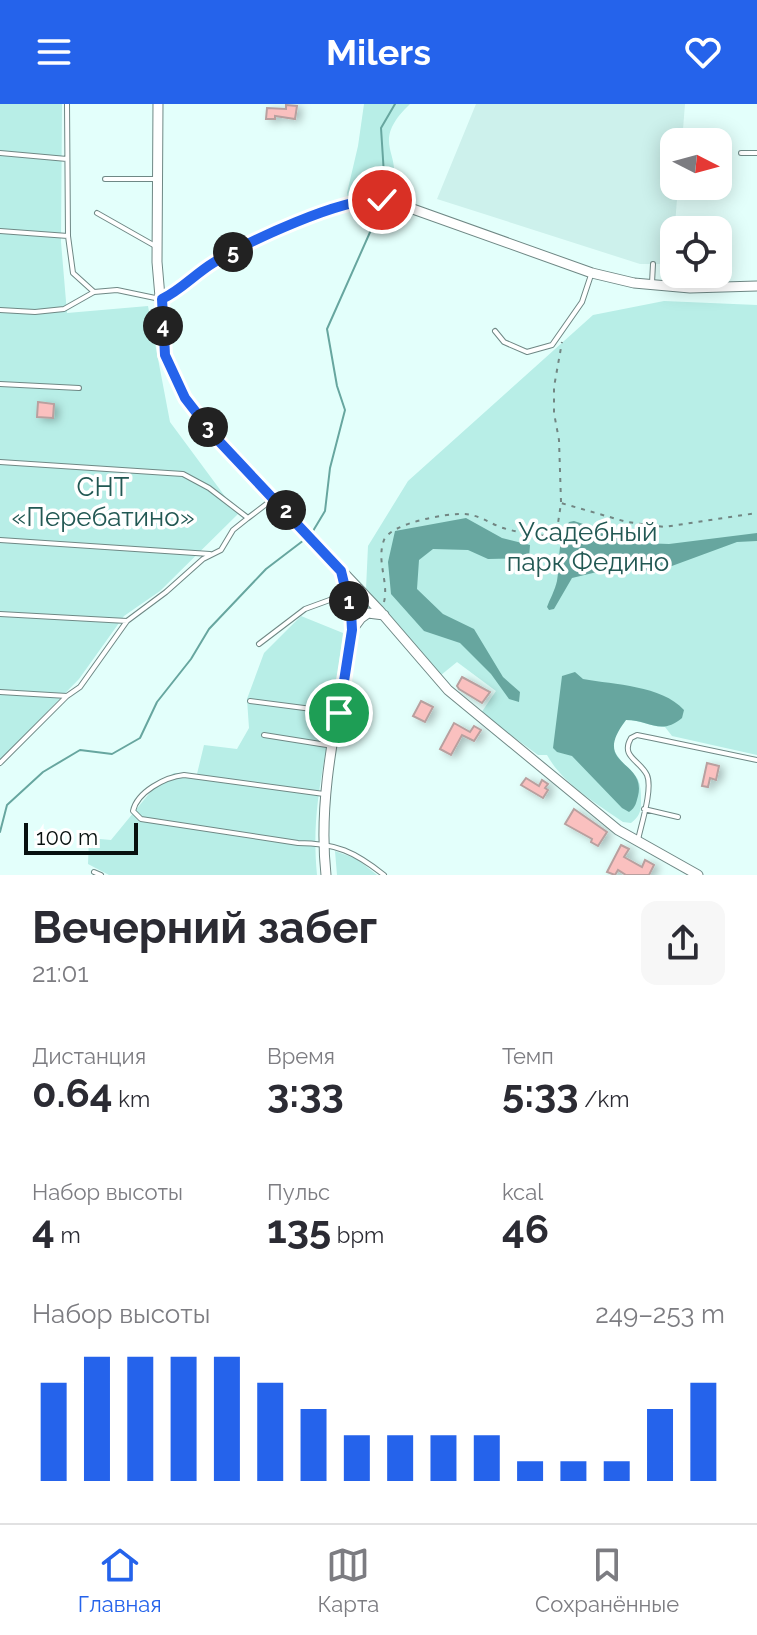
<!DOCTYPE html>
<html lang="ru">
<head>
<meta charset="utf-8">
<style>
  :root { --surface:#fff; --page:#f7f7f7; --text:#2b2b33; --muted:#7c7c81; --line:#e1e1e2; --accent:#2563eb }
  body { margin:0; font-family:Raleway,sans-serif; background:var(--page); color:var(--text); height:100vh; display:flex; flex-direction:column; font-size:30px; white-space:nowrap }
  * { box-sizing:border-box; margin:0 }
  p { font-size:26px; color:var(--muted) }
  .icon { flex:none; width:44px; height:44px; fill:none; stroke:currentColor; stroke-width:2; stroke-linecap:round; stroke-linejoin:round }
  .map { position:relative; height:771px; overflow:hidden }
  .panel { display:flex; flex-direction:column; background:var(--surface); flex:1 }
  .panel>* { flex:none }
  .needle { width:52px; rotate:96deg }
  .fabs { position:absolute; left:660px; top:24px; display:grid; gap:16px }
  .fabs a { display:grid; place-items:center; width:72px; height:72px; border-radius:16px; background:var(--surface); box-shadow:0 4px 20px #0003; font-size:40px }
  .scale { position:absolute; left:24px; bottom:20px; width:114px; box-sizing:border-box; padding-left:8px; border:4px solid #07100f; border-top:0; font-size:22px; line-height:28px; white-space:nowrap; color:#07100f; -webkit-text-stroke:6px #fff; paint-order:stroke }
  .pin { position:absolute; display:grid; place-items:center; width:68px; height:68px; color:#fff; margin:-34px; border:4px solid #fff; border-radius:50%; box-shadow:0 2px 8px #0007 }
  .km { position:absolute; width:40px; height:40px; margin:-20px; border-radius:50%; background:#222; color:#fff; font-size:22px; line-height:40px; text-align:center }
  .round { display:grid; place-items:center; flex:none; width:84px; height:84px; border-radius:16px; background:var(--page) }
  .summary { display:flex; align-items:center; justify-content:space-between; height:136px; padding:0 32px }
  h1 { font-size:44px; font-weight:700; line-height:60px }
  .metrics { display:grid; grid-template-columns:repeat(3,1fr); gap:12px; height:136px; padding:8px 32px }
  .metrics div { display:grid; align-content:center }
  .metrics b { font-size:40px; font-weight:700 }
  .metrics small { font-size:22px; font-weight:400 }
  .metrics p { font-size:22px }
  .chart { height:224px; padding:16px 32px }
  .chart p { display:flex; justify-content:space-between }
  .chart svg { width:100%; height:144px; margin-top:8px; stroke:var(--accent); stroke-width:6 }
  header { display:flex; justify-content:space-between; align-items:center; height:104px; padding:0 32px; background:var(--accent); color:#fff; font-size:36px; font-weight:700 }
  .menu { display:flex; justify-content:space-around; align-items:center; height:112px; border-top:2px solid var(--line); background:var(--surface); font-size:22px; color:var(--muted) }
  .menu a { display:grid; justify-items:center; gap:4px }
  .menu .selected { color:var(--accent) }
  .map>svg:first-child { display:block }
  .built { fill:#cdf1ec }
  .green { fill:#b8eee7 }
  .water { fill:#67a69f }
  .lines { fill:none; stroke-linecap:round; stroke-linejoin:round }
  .stream { stroke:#67a69f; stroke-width:2 }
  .building { fill:#fac0bf; stroke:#b8a09f; stroke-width:2; filter:url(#shadow) }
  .lane-casing { stroke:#6f8885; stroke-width:6 }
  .street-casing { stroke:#6f8885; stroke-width:11 }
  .path { stroke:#728582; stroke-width:2; stroke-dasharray:4 6; stroke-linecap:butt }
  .lane { stroke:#fff; stroke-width:4 }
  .street { stroke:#fff; stroke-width:9 }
  .route-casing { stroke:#fff; stroke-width:16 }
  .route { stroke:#2563eb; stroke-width:10 }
  .labels { text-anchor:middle; stroke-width:7; stroke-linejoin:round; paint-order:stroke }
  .park-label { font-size:26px; fill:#225853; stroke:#fff }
</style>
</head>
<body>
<header><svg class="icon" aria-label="menu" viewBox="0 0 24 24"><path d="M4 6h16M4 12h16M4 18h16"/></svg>Milers<svg class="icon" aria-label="heart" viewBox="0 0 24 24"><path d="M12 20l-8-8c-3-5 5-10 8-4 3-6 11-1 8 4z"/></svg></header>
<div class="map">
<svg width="757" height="771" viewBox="0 0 757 771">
  <defs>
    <filter id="shadow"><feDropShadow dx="4.5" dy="2.5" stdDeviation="4" flood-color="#0004"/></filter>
  </defs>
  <rect width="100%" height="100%" fill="#e3fffb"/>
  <path class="built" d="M476,0H685L682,38H674V82H678L672,160H640L437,95Z"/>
  <path class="green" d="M0,0H62L61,138L67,209L148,202L170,318L238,410L160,487L124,512L79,575L0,656Z
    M364,0H410C367,41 406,50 390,84L355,94L348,93L347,89L358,42Z
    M664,197L757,201V651L672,632L665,623C651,623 641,616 626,616C621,623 614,630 613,638C612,653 629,662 637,674C641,680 641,690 641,698C641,708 639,713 631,719L623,718C596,699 563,680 547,651H538L481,609L496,587L457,558L441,571L366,485L368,442L408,377L593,211Z
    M301,512L343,529C339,556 337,583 332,610C323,669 311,709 317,771H109L88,760L89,734L111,736L157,680L174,669L197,670L204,641L237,645L249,624L247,595L264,549Z
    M335,747L357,755L377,771H337Z"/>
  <path class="water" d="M466,414L502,434L530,441L529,454L488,455L468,446L433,445L419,456L417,485L443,510L474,525L503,573L520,588L519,598L509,595L491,570L460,539L424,527L391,490L388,458L395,427Z
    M574,417L641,439L669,440L757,429V437L737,438L661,466L597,468L572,474L554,505L549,506L547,503C550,495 555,486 557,477C561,456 556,438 569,418Z
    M575,568L583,575C615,581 661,581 684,606L682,614C661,632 649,616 626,616C590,663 647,655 638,692C636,699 636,703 629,708L622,704L572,652L557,648L553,644L562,572Z"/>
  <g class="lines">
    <path class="stream" d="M385,86L381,24L395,0
      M313,427L325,407L330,364L345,306L337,282L327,225L379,108
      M0,728L7,701L43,668L80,646L112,650L140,634L157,598L191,555L209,525L266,465L304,436"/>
  </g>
  <path class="building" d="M286,1L297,2L295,15L275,12V15H266L267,4L286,5Z
    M38,298L54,300L53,314L37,313Z
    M462,573L490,588L482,599L459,585L457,582Z
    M421,597L433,603L425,618L413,612Z
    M454,619L470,628L474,622L481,626L474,637L462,631L451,651L440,645Z
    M707,659L719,662L716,676L710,674L708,683L702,682Z
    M526,674L539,682L542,676L548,680L545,684L548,686L543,694L521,681Z
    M574,705L607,728L598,742L591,738L592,735L565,720Z
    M621,741L629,745L624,753L642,763L645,756L654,761L649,771H626L618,766L615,771L607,768Z"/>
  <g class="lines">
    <g class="lane-casing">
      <path id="lane" d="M67,0L68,132L73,169L94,188
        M0,49L67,55
        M741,49H757
        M105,75H157
        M97,109L157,143
        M0,127L68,132
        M652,179L653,160
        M0,206L35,208L64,205L94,188L117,186L160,195
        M495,227L504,238L527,248L552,241L582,198L591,171
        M0,280L79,284
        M0,358L183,370L209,384L248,414L273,395
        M0,436L210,450
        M0,510L127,517L166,488L203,455L221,446L233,426L248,414
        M259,540L305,505L346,490
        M0,588L67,592L80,583L127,517
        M250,597L335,608
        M264,631L333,642
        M0,659L67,592
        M324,690L184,671C165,673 137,688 133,707L141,715L298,739C336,739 355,748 384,771
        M644,705L678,713
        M638,736C641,721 653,685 647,671C640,656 620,653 631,634L637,631L652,634L757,656
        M94,768L101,771"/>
    </g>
    <g class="street-casing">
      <path id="street" d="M158,0L157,158L165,251L185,294L216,334L379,506L448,586L618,726L698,771
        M162,195C181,186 194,171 212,160C240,142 341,95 371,95C380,95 388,97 396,99L592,169L634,179L690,184L757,182
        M352,526L361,514L368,509L384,511
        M326,771C317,689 339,607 352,526L351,508L342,470"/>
    </g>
    <path class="path" d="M561,398L559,336L554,309V283L562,238
      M384,498C389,478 376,457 384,436C391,419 447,409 465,410C478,411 488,418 500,423C518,429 537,431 556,433L561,399L627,418L664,423L757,409"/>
    <use href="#lane" class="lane"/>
    <use href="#street" class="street"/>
  </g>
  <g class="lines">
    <g class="route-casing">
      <path id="route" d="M339,609L352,526L351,508L341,467L216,334L185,294L165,251L162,195C181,186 195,170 213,159C247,138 344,92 382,96"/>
    </g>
    <use href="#route" class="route"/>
  </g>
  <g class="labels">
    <g class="park-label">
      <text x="103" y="392">СНТ<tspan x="103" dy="30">«Перебатино»</tspan></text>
      <text x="588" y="437">Усадебный<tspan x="588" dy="30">парк Федино</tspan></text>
    </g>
  </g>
</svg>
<div class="fabs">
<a><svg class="needle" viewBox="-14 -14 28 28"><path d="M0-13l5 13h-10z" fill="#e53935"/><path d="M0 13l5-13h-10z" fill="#7c7c81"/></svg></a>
<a><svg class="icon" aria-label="locate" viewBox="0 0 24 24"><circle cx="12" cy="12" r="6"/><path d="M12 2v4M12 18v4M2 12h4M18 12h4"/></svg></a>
</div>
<div class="scale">100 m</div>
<div class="pin" style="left:339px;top:609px;background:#1e9e55"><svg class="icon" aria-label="arrive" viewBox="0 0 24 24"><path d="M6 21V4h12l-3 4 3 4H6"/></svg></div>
<div class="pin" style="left:382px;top:96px;background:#d93025"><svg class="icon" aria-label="check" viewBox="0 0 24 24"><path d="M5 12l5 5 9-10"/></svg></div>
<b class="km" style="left:349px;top:497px">1</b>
<b class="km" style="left:286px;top:406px">2</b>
<b class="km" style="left:208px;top:323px">3</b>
<b class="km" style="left:163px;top:222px">4</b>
<b class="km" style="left:233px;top:148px">5</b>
</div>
<section class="panel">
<div class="summary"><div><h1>Вечерний забег</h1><p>21:01</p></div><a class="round"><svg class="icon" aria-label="share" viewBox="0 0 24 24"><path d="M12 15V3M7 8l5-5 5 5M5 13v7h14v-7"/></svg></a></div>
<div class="metrics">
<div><p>Дистанция</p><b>0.64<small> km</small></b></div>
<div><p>Время</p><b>3:33</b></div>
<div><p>Темп</p><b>5:33<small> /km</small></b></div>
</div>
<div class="metrics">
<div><p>Набор высоты</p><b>4<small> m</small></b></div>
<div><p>Пульс</p><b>135<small> bpm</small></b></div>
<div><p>kcal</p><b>46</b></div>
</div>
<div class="chart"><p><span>Набор высоты</span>249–253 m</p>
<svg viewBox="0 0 160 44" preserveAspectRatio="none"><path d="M5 44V14M15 44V6M25 44V6M35 44V6M45 44V6M55 44V14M65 44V22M75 44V30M85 44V30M95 44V30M105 44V30M115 44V38M125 44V38M135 44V38M145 44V22M155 44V14"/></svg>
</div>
</section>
<nav class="menu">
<a class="selected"><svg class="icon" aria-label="home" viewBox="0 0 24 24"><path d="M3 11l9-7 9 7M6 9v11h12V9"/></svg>Главная</a>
<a><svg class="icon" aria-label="map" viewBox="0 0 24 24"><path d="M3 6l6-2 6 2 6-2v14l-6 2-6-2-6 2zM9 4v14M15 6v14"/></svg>Карта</a>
<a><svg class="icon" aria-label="saved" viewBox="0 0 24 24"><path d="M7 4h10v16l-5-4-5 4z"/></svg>Сохранённые</a>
</nav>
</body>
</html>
